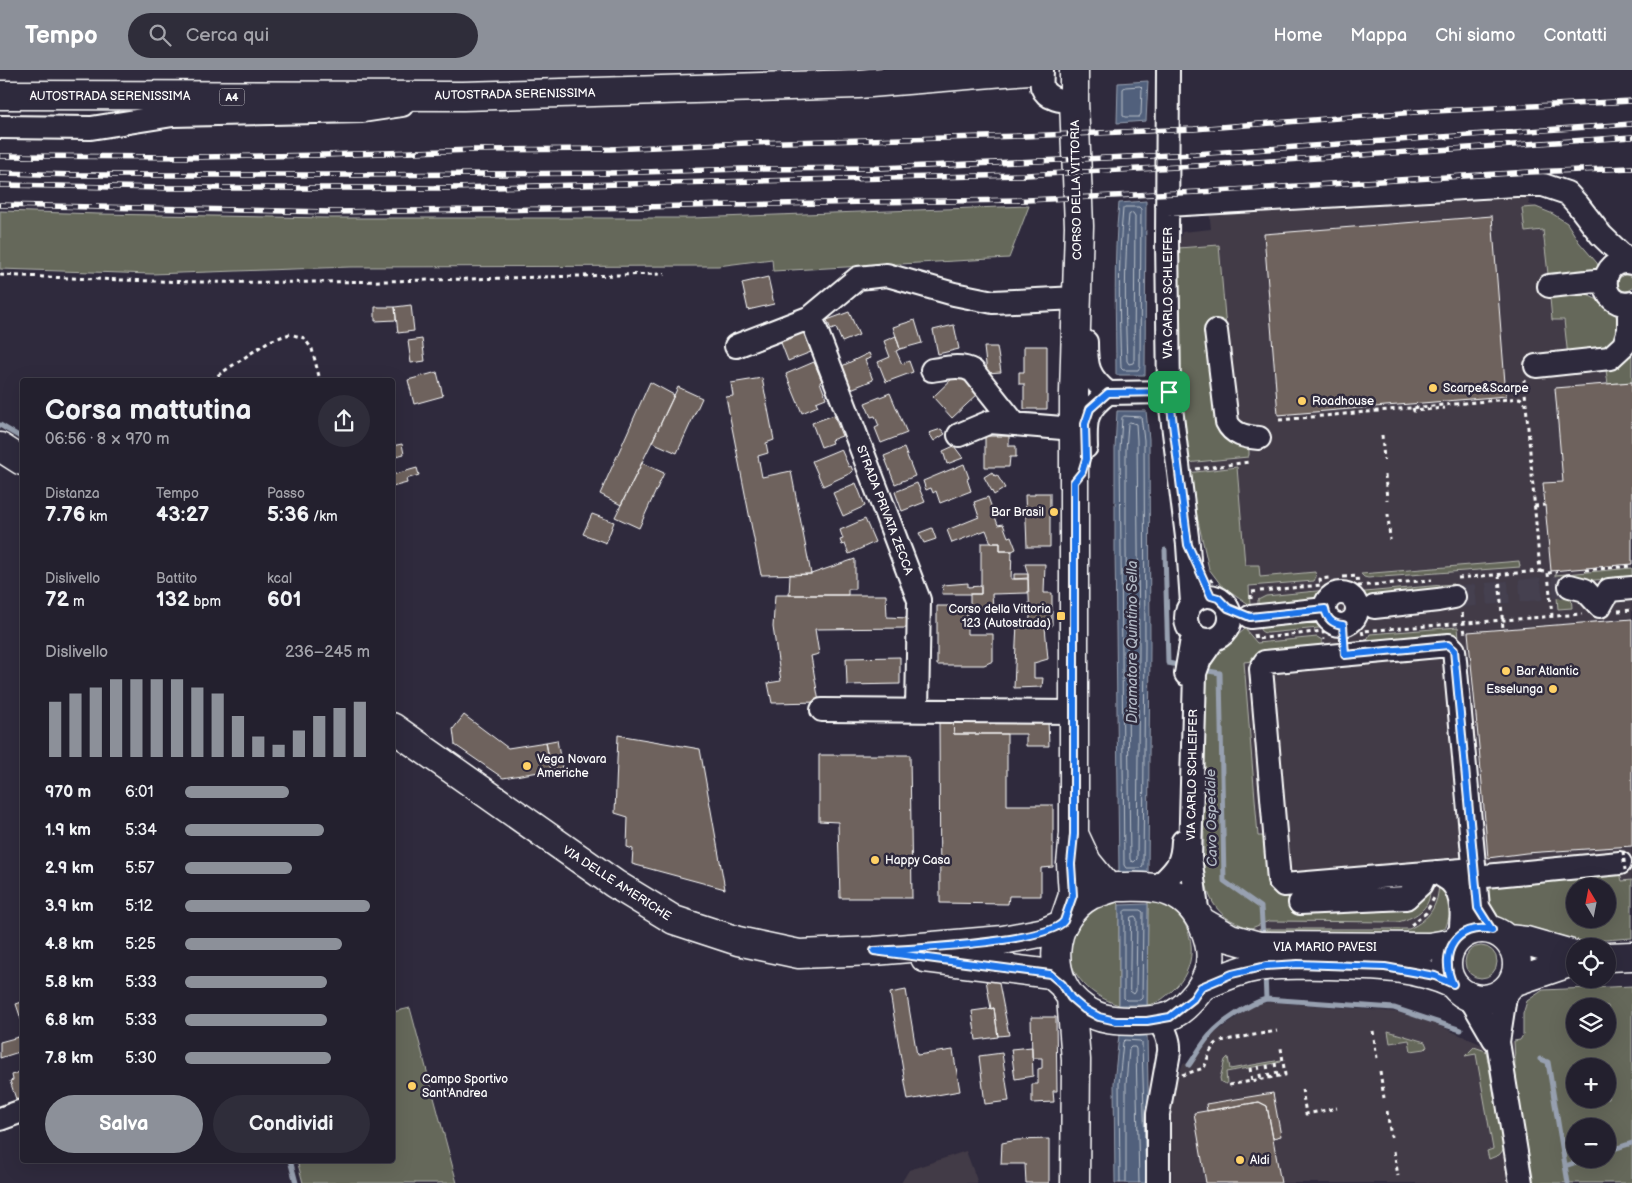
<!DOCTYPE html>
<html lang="it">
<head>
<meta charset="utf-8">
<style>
  :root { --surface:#23202e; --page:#2f2d3a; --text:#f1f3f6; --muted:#a3a3aa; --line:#403e4a; --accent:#8c9099 }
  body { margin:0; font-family:"Balsamiq Sans",sans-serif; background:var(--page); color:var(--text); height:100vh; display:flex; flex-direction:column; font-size:19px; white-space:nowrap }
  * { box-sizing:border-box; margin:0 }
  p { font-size:16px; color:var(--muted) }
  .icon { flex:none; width:28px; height:28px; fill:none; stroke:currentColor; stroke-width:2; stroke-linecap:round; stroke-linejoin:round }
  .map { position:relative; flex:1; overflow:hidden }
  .details { position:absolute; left:20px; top:308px; width:375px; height:785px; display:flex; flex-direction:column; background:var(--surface); border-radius:5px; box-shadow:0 5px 20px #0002,0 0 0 1px var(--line) }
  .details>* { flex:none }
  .needle { width:32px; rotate:350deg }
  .fabs { position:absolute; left:1566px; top:808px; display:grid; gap:10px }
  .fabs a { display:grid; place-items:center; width:50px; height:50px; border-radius:50%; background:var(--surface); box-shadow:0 5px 20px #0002,0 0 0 1px var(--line); font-size:25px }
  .pin { position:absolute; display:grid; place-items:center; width:42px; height:42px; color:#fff; margin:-21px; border-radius:10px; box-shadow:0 2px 8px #0006 }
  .round { display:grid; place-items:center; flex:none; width:52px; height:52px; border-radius:26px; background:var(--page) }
  .overview { display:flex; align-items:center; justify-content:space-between; height:85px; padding:0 25px }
  h1 { font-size:28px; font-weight:600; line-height:38px }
  .figures { display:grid; grid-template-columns:repeat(3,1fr); gap:8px; height:85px; padding:5px 25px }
  .figures div { display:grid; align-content:center }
  .figures b { font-size:21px; font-weight:600 }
  .figures small { font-size:14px; font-weight:400 }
  .figures p { font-size:14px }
  .chart { height:140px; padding:10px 25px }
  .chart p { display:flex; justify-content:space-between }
  .chart svg { width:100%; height:90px; margin-top:5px; stroke:var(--accent); stroke-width:6 }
  .primary-button { display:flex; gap:10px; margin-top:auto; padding:10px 25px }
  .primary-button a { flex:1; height:58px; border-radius:30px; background:var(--accent); color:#fff; font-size:20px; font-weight:600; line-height:58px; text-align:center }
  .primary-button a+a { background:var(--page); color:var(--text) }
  ul { padding:0 25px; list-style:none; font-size:16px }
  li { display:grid; grid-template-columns:80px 60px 1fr; align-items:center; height:38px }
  li i { height:12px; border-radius:6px; background:var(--accent) }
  header { display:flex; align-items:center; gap:30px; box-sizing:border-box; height:70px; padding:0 25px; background:var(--accent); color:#fff }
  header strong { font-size:24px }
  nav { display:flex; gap:28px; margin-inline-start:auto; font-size:18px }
  .search { width:350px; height:45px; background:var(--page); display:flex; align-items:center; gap:12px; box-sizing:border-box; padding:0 18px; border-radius:28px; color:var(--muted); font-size:19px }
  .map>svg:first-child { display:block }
  .built { fill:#423b47; fill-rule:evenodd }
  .green { fill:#65685a; stroke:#b2b4ac; fill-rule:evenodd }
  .water { fill:#51617b; stroke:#97a0b0 }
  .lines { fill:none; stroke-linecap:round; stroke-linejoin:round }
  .shore { stroke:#b9c0ca; stroke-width:1 }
  .stream { stroke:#97a0b0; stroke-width:5 }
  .building { fill:#6e625d; stroke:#fff }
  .minor-tunnel { stroke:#443f50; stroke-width:22; stroke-dasharray:22 11; stroke-linecap:butt }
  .minor-casing { stroke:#fff; stroke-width:26 }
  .major-casing { stroke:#fff; stroke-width:31 }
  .highway-casing { stroke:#fff; stroke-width:31 }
  .path { stroke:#fff; stroke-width:3; stroke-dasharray:4 4; stroke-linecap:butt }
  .minor { stroke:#2f2a3d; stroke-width:22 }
  .major { stroke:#2f2a3d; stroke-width:28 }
  .highway { stroke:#2f2a3d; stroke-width:28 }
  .rail-casing { stroke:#fff; stroke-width:5.5 }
  .rail { stroke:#2f2a3d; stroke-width:4; stroke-dasharray:11; stroke-linecap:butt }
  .path-bridge { stroke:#fff; stroke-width:3; stroke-dasharray:4 4; stroke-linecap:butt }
  .route-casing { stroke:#fff; stroke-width:10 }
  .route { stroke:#1a73e8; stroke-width:6 }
  .poi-dot { fill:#ffd166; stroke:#2f2a3d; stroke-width:2 }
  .labels { text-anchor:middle; stroke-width:5; stroke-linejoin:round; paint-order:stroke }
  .shield { fill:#2f2a3d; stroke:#c1bfc5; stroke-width:1 }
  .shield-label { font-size:11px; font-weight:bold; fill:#fff }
  .street-label { font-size:12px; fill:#fff; stroke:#2f2a3d }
  .poi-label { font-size:12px; fill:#fff; stroke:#2f2a3d; text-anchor:start }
  .water-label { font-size:14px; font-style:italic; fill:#b1b8c4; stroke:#2f2a3d }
</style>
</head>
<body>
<header>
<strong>Tempo</strong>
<div class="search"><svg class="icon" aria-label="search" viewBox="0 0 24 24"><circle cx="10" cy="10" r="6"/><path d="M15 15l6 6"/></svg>Cerca qui</div>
<nav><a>Home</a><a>Mappa</a><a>Chi siamo</a><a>Contatti</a></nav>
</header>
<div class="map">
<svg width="1632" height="1113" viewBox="0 0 1632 1113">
  <rect width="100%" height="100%" fill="#2f2a3d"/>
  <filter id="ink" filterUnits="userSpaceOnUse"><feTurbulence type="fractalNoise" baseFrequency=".02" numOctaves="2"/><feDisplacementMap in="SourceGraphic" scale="10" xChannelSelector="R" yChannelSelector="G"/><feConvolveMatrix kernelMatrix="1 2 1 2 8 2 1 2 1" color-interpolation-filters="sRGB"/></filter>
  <g filter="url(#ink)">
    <path class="built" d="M1528,124L1529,134L1553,144L1567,153L1579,172L1597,193L1598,196L1596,199L1584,201L1587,225L1603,232L1618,252L1608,313L1632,312V868L1580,871L1506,852L1492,844L1450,849L1443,859L1424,863L1257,864L1228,848L1213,836L1206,817L1204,799L1211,588L1245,559L1244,531L1221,515L1209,499L1187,403L1177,179L1182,162L1211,159L1209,140ZM1575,816H1608V849H1575Z
      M1272,932L1396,942L1431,952L1487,977L1514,971L1531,1113H1172L1170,1030L1183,993L1191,995L1212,965L1249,938L1260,933Z
      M966,1081L978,1113H901L909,1100Z"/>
    <path class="green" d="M1029,136L1009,188L773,201L772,189L718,196L350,197L152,204L0,199V141L99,144L326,148H692Z
      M1536,137L1553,144L1567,153L1579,172L1597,193L1598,196L1596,199L1548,204L1543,160L1525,162L1522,138Z
      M1219,175L1234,355L1215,341L1220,363L1233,373L1249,380V385L1248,387L1186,393L1178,316V178Z
      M1618 213a8 8 0 1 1 16 0a8 8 0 1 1-16 0Z
      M1587,225C1606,233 1625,243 1615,267C1613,273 1612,275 1606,279C1597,285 1580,285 1568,287L1564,250H1552L1550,228Z
      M1632,279V312L1608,314L1606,300Z
      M1237,397L1245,495H1259L1260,507L1315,502L1316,507L1314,511L1249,516L1250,535L1221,515L1209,499L1187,403Z
      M1519,491L1520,497L1368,508L1364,507L1361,504Z
      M1632,498V507L1570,512L1572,538L1558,539L1555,505Z
      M1453,514V521L1365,528H1360L1354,523Z
      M1327,520L1322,528L1258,536V530L1266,526Z
      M1323,550L1329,557L1268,563C1262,563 1259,561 1259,554Z
      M1458,557L1459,569L1366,572L1370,564Z
      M1245,559L1257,573L1317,567L1322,570V579L1252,587L1253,591L1244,592L1258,766H1268L1296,824L1300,842L1429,814C1434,837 1417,847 1398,852L1269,851L1249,859C1242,855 1234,852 1227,848C1210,835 1206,819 1204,799L1203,611L1211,588Z
      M1620,803L1622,811L1632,810V868C1599,870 1554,877 1523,862C1512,858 1503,850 1493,844L1484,818L1489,814ZM1575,816H1608V849H1575Z
      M1439,813L1444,815L1452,837L1446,857L1435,862L1424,863L1257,864L1260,859H1409C1430,849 1438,836 1439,813Z
      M1116,827L1119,835V935C1089,926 1059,898 1073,863C1077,855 1081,846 1088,840C1095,834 1107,831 1116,827Z
      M1148,827C1157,831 1167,835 1175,842C1198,863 1196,900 1173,920C1165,927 1158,934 1147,935Z
      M1465 892a16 16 0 1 1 32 0a16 16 0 1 1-32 0Z
      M1632,916V1113H1531L1514,1019L1515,991L1514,971L1520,970L1523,965V944L1527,931L1543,920ZM1575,936H1608V969H1575ZM1575,996H1608V1029H1575ZM1575,1056H1608V1089H1575Z
      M410,938L457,1113H303L297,1090H392L393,942Z
      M1388,961L1425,972L1427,977L1425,979L1411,981L1409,970L1390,973Z
      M1474,977L1486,981L1504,1079L1499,1085L1489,1089L1487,1081L1493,1079L1476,984L1465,986Z
      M1228,987L1230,999L1281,990V992L1226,1002L1227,1014L1221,1012L1220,1008L1225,990Z"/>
    <path class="water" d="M1148,11L1146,51L1117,53L1118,13Z
      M1146,131L1145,305H1116C1116,247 1113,190 1119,133Z
      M1117,341H1146L1149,369L1150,576L1148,803H1119L1115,478V379Z
      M1148,834L1147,935H1119V835Z
      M1119,965L1147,966L1150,1113H1115L1114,1013Z"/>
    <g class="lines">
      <path class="shore" d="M1126,17L1140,16L1142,18L1141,44L1139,47H1125L1123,46V19Z
        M1125,137H1139L1141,139L1140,297L1138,300H1123L1121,298C1119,245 1118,192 1123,139Z
        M1133,143L1135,146L1134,291L1133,293L1129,294L1127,291C1125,243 1124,193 1129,145Z
        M1124,346L1141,347L1144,370L1145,576L1143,795L1141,798H1126L1124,795L1120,380L1122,348Z
        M1130,352L1136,354L1137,370L1139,576L1137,789L1134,792L1131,791L1130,789L1126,478V380L1128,354Z
        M1126,840H1140L1143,842L1142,928L1140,930H1126L1124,928V842Z
        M1131,847L1135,846L1137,849L1136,921L1134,924L1130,921Z
        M1120,1113L1119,1013L1123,972L1125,970L1140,971L1142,973L1146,1113
        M1126,1113V1013L1129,979L1131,977H1135L1136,979L1139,1113"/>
      <path class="stream" d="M0,355L22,368
        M1165,480L1168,593L1183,596
        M1203,600L1220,603L1224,811L1261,837L1263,867
        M1265,903L1266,929
        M1540,989L1548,992L1568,1113
        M1189,995C1196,985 1202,974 1210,965C1221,952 1249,934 1266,929L1394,938L1461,960
        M1608,1081L1632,1073
        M290,1090L296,1113
        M1565,1096L1586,1089"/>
    </g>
    <path class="building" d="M1492,146L1506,326L1278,345L1264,164Z
      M768,207L774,234L748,240L742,213Z
      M411,235L414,261L398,263L395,237Z
      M375,237H395L396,250L375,251Z
      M849,242L859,265L842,272L836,258L831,260L827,250Z
      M915,250L922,273L900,279L893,257Z
      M954,255L959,279L938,284L933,260Z
      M803,261L811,282L788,291L780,270Z
      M896,266L900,279L896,281L902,294L909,291L913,302L886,312L878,292L890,287L884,271Z
      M422,269L425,291L411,293L408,271Z
      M1024,276H1047V339H1024V314H1019V302H1024Z
      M984,277H997L1001,302L987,303Z
      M869,283L871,288L865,290L873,310L851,319L842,296Z
      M814,292L822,311L820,312L826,328L816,332L818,336L802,343L786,304Z
      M437,302L443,326L414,334L408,310Z
      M959,302L979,323L952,348L933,327Z
      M762,308L774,370L766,373L768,383L758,386L762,407L791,401L811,504L761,505L726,327L733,326L731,313Z
      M650,312L674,325L652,372L621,435L600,424Z
      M1632,312V494L1551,501L1543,413L1563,412L1555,318Z
      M678,317L702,328L677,383L652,372Z
      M890,323L907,363L881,373L875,358L879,356L875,346L871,347L865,333Z
      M834,345L842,366L831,370L832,373L821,377L812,353Z
      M941,359L945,364L934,371L929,363Z
      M985,366H1009V376H1016V387H1010L1009,397H985Z
      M402,374L404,384L392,387V376Z
      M954,376L963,388L947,394L943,381Z
      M904,378L915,406L895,414L884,386Z
      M841,379L849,397L851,396L853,401L851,403L823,416L812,391Z
      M642,393L664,403L639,458L615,447Z
      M964,394L969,408L967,409L971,421L940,433L936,421L933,423L931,418L926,420L923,411Z
      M417,398L419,405L406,409L407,413L392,417V405Z
      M992,402L995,406L997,405L1005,418L994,425L984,407Z
      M856,413L865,436L843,446L833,423Z
      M917,413L925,432L902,441L895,422Z
      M1035,423H1050V477H1027L1025,425H1035Z
      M988,427L998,455L1003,454L1008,467L1011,466L1016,479L1012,481H1000V473H991L986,460L952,473L947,460L979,447L974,432Z
      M592,444L614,452L606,473L583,464Z
      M865,449L875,472L849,484L845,474L842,475L840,470L843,469L840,460Z
      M932,458L936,469L924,473L919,463Z
      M981,473H1000V481H1012L1011,509H1028V523L992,524L993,538H970V524H981Z
      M855,489V519H848V525H789L790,505L811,504Z
      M1025,494H1045L1044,523H1052V556L1045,557L1048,589L1034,593V608H1043L1042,617L1014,618L1017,552L1030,550L1028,504Z
      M1014,504H1028V508L1014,509Z
      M968,513V517L981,516V524H942L943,515Z
      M775,525H886L887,547L908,548V558L815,559L819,584L811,586L819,632L772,633L768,613L781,611L773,557Z
      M937,536H967V564H993V591L984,595H937Z
      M1632,549V776L1526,783L1488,788L1479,677L1468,562Z
      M900,587V614L847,615L846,588Z
      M464,645L508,678L546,672L551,700L503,708L455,675L453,659Z
      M939,651L953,652L954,664H1007V735H1053V797L1041,798V826H1009L1008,834L940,833Z
      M1048,651L1049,676H1026V664H954L953,652Z
      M618,665L700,679L725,819L632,794L633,779L627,777L628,747L615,743Z
      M557,670L562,698L551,700L546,672Z
      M819,685H910L912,828H840L838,752L819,751Z
      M998,908L1009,965L998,966L994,938L991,939L986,910Z
      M906,920L917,985L953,980L960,1021L908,1030L890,923Z
      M22,932V952L16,934Z
      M994,938L998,967L976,970L972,941Z
      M1031,947H1056L1057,1021H1053L1054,1032L1032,1033V1014H1038V999L1042,998V988H1032Z
      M22,966V981L0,988V972Z
      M1032,977L1033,1006L1015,1009L1011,979Z
      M1002,983L1009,1031L985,1034L979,986Z
      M22,1001V1037L19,1038L10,1011L13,1010L12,1005Z
      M1273,1023L1281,1066L1273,1068L1267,1036L1259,1032L1207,1041L1206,1034Z
      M1259,1032L1267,1036L1281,1113H1206L1194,1043Z
      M1049,1069V1113H1026L1025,1094H1001L1002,1073L1017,1070Z"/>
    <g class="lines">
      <path class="minor-tunnel" d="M1454,527L1570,516"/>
      <g class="minor-casing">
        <path id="minor" d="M1042,0C1042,5 1041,12 1042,17C1047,30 1062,31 1074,31
          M1168,0L1167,171L1169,322L1188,475L1192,533
          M0,57L91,58L173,45L362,41L402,35
          M1167,135L1516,115H1543L1567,123L1578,135L1601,165L1629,192
          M1632,193C1597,184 1597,241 1632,233
          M1549,216L1596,211L1605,214
          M811,247L919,530L917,640
          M1216,261L1227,352C1233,365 1246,367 1259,368
          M736,276L811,247L858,208L887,205L954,224L993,232L1077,228
          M1536,296L1610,288L1624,275L1629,260V234
          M932,300C946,298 961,294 973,301L1015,354
          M1108,323L1169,322
          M959,365L990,352L1074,359
          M1086,377C1085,350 1085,340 1108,323C1088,307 1086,297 1086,272
          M1570,516L1585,520L1600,536L1609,520L1632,518
          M1325 539a16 16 0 1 1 32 0a16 16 0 1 1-32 0Z
          M1186 548a22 22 0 1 1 44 0a22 22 0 1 1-44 0Z
          M1374,537L1438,530L1454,527
          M1250,547L1325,539
          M1186,604L1193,563
          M822,640L1074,642
          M1436,802C1441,805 1446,808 1450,811C1464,824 1463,851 1459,868
          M1157,818C1174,801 1182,797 1183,771
          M1300,833L1406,828L1421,814L1426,803
          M1198,846L1190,787L1195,603L1200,589L1214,569
          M1492,860L1478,837L1454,580L1449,575L1265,592L1261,599L1263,621L1279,810L1284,815L1462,800L1475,807L1620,793
          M1506,920L1498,972L1521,1113
          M1469,926L1494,969L1498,972
          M1158,950C1165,961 1170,969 1169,982L1158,1044V1113
          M0,1049L22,1041"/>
      </g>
      <g class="major-casing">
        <path id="major" d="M0,377L22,391
          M392,657L615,814L674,850L738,871L799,884L874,881L1003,870L1045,862L1063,854
          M1074,764L1087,792L1109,819
          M1116,817C1135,817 1154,815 1172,823C1200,835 1217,875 1208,903C1205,912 1198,923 1192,929C1175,948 1163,950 1138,951C1119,951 1100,951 1084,939C1044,912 1048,848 1091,825C1098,822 1108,820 1116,817Z
          M1064,851L1073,825L1071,794L1074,764V323L1079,156L1074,31V0
          M1202,852L1230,868L1259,876L1429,877L1453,873
          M1447 894a35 35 0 1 1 70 0a35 35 0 1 1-70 0Z
          M1508,869L1526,871L1575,885
          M1608,887L1632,886
          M925,888L1051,904L1062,914
          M1513,912L1575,891
          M1201,917C1217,910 1232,903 1248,899C1274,893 1302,895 1329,895C1372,896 1412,895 1453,914
          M1071,928L1076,990L1075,1113"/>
      </g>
      <g class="highway-casing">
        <path id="highway" d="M0,25L463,26L858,14L1029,0"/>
      </g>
      <path class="path" d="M0,205C68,208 136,211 204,212C358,214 512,207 665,204
        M211,310L269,271L290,264L304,268L312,279L320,310
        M1413,338L1414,341L1445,338
        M1279,350L1520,328L1525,333
        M1382,365L1384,390
        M1196,399L1250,392
        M1385,405L1387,430
        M1534,436L1545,435
        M1388,444L1390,470
        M1585,500L1632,496
        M1540,501L1548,503L1557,502
        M1548,503L1552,546
        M1499,505L1503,559
        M1343,507L1357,506L1358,516L1432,510
        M1458,508L1540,501L1524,310
        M1210,509C1217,520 1227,528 1239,534
        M1251,529V522L1321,515L1320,509L1329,508
        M1618,541L1632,540
        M1462,543L1465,564
        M1255,564L1256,569L1323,561L1324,570
        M1363,565L1362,561L1582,544
        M1411,855L1426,843L1434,828
        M1373,961L1377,988
        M1275,993L1277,1006
        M1267,995L1269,1007
        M1258,996L1261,1009
        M1250,998L1252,1011
        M1380,1001L1384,1028
        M1182,1005L1204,998C1208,989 1210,976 1220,971L1277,961
        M1229,1015L1285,1005L1281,978
        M1302,1019L1306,1044L1337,1038
        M1387,1041L1391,1067
        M1394,1081L1398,1106"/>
      <use href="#minor" class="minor"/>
      <use href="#major" class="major"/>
      <use href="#highway" class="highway"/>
      <g class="rail-casing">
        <path id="rail" d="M0,86L201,87L325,85L474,80L611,79L747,73L1024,66L1194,59L1416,42L1632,31
          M0,103L78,105H357L610,103L742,99L881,98L1195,84L1632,54
          M0,115L168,118H452L1026,105L1196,96L1632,67
          M0,135L331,142L548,139L868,132L1027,130L1199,122L1530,102L1632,98"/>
      </g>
      <use href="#rail" class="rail"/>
      <path class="path-bridge" d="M1623,781L1625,800"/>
    </g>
  </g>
  <g class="lines" filter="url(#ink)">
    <g class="route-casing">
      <path id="route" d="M1169,322L1188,475L1211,526L1218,528L1228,538L1250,547L1325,539C1327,549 1332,554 1343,555L1345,585L1448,575L1454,580L1478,838L1492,860C1457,852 1438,883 1453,914L1435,906L1385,897L1298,894L1266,896L1232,904L1201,917L1193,929L1170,947L1147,951H1116L1099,947L1084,939L1071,928L1062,914L1050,904L874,881C905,879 1049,873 1064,851L1073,825L1071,794L1074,764V412L1082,402L1086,389L1085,354L1090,339L1108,323Z"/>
    </g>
    <use href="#route" class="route"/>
  </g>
  <g class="poi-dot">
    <circle cx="1433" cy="318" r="5"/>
    <circle cx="1302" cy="331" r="5"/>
    <circle cx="1054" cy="442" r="5"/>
    <rect x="1056" y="541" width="10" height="10" rx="2.5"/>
    <circle cx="1506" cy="601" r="5"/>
    <circle cx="1553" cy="619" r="5"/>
    <circle cx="527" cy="696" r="5"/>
    <circle cx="875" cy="790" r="5"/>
    <circle cx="412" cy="1016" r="5"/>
    <circle cx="1240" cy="1090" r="5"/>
  </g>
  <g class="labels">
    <rect class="shield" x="219.5" y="18.5" width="25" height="17" rx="4"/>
    <g class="shield-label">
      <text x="232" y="31">A4</text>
    </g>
    <g class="street-label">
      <text transform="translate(515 24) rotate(-1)" y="4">AUTOSTRADA SERENISSIMA</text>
      <text x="110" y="30">AUTOSTRADA SERENISSIMA</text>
      <text transform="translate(1076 120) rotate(-91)" y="4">CORSO DELLA VITTORIA</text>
      <text transform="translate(1168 223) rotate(-90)" y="4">VIA CARLO SCHLEIFER</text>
      <text transform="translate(885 440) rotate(69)" y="4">STRADA PRIVATA ZECCA</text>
      <text transform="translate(1192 705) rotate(-89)" y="4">VIA CARLO SCHLEIFER</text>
      <text transform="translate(617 813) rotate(33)" y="4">VIA DELLE AMERICHE</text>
      <text x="1325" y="881">VIA MARIO PAVESI</text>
    </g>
    <g class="poi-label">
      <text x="1443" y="322">Scarpe&amp;Scarpe</text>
      <text x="1312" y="335">Roadhouse</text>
      <text x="1044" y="446" text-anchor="end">Bar Brasil</text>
      <text x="1051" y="543" text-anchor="end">Corso della Vittoria<tspan x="1051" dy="14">123 (Autostrada)</tspan></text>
      <text x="1516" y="605">Bar Atlantic</text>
      <text x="1543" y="623" text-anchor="end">Esselunga</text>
      <text x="537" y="693">Vega Novara<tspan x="537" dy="14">Americhe</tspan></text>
      <text x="885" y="794">Happy Casa</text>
      <text x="422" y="1013">Campo Sportivo<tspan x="422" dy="14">Sant'Andrea</tspan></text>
      <text x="1250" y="1094">Aldi</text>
    </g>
    <g class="water-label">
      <text transform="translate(1132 572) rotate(-90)" y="5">Diramatore Quintino Sella</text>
      <text transform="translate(1211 748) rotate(-91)" y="5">Cavo Ospedale</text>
    </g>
  </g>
</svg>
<div class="fabs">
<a><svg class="needle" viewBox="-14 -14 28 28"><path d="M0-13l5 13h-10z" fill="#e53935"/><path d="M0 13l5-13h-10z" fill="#a3a3aa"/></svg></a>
<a><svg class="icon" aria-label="locate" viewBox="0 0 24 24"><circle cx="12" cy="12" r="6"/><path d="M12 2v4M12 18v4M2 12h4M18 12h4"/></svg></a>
<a><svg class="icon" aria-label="layers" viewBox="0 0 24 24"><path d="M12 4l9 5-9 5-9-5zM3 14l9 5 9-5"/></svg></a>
<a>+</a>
<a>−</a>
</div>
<div class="pin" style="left:1169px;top:322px;background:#1e9e55"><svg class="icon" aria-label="arrive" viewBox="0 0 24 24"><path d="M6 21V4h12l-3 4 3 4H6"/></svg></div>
<section class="details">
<div class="overview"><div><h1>Corsa mattutina</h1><p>06:56 · 8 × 970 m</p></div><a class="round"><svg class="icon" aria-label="share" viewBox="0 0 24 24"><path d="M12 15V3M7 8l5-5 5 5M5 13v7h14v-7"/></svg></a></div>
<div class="figures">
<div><p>Distanza</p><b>7.76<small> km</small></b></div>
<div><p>Tempo</p><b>43:27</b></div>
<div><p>Passo</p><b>5:36<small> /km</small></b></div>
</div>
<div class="figures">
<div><p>Dislivello</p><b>72<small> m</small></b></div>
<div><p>Battito</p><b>132<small> bpm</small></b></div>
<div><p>kcal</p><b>601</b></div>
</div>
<div class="chart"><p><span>Dislivello</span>236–245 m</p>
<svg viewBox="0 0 160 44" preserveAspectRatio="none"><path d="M5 44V17M15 44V13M25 44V10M35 44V6M45 44V6M55 44V6M65 44V6M75 44V10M85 44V13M95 44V24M105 44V34M115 44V38M125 44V31M135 44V24M145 44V20M155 44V17"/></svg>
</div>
<ul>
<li><b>970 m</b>6:01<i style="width:56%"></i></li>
<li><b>1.9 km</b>5:34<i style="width:75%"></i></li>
<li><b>2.9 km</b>5:57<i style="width:58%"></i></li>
<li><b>3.9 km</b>5:12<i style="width:100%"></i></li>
<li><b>4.8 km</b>5:25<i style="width:85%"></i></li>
<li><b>5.8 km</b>5:33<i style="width:77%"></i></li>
<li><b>6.8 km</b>5:33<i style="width:77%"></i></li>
<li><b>7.8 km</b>5:30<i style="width:79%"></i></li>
</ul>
<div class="primary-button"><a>Salva</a><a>Condividi</a></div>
</section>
</div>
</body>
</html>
